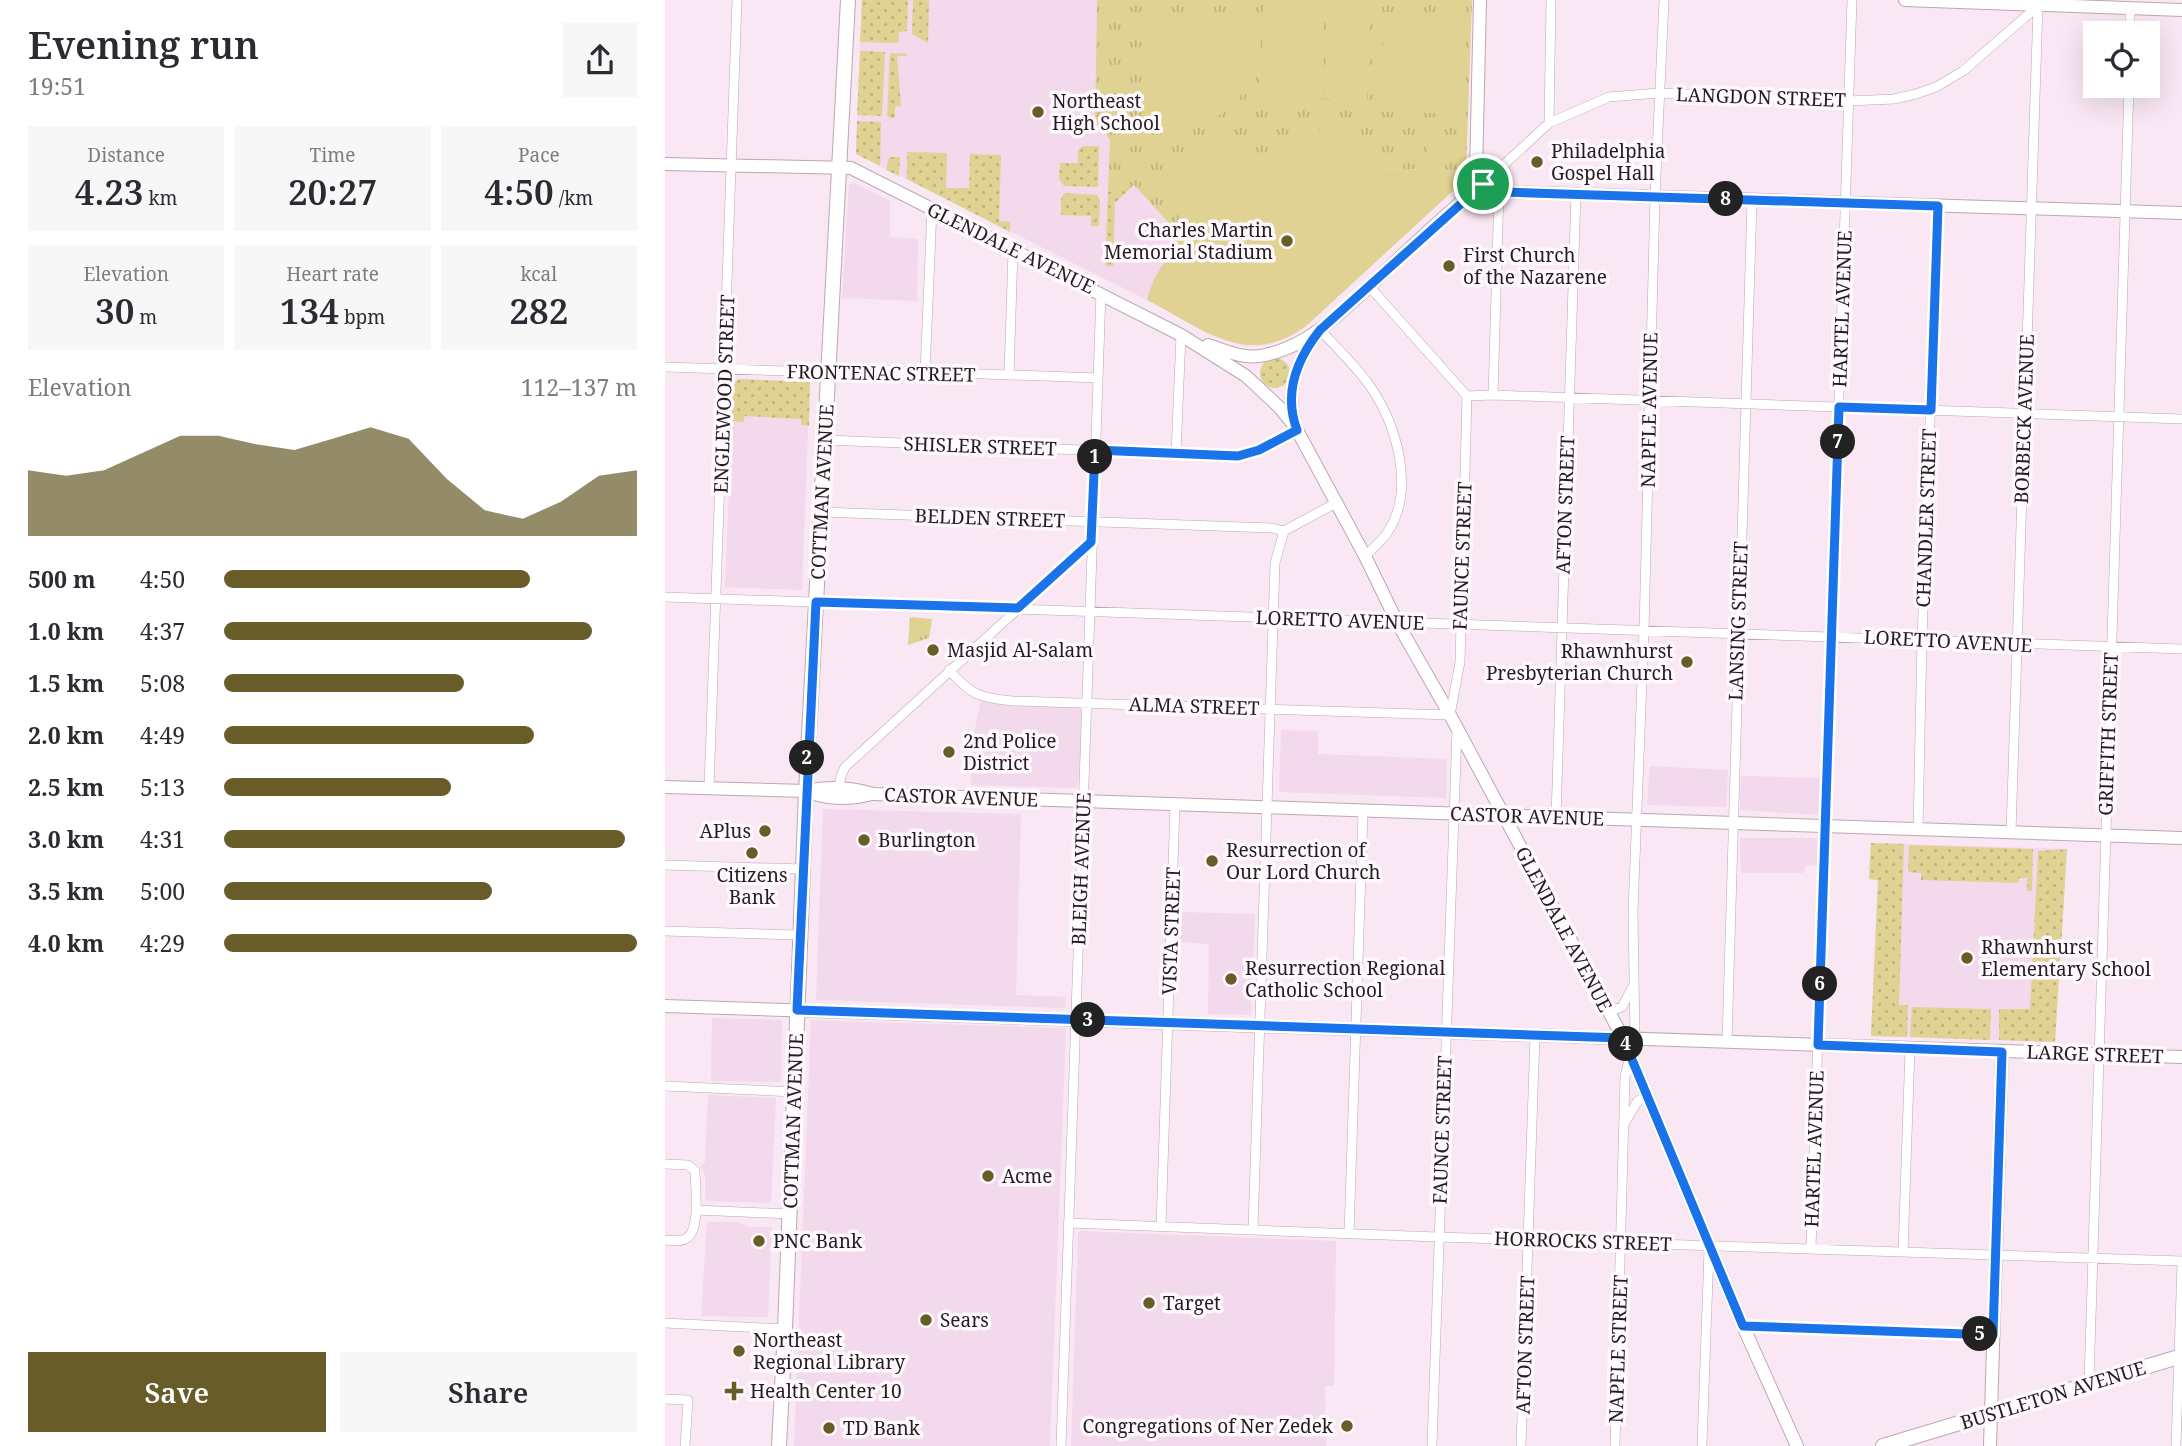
<!DOCTYPE html>
<html lang="en">
<head>
<meta charset="utf-8">
<style>
  :root { --surface:#fff; --page:#f7f7f7; --text:#2b2b33; --muted:#7c7c81; --accent:#685c29 }
  body { margin:0; font-family:"Noto Serif",serif; background:var(--page); color:var(--text); height:100vh; display:flex; flex-direction:column; font-size:26px; white-space:nowrap }
  * { box-sizing:border-box; margin:0 }
  p { font-size:23px; color:var(--muted) }
  .icon { flex:none; width:38px; height:38px; fill:none; stroke:currentColor; stroke-width:2; stroke-linecap:round; stroke-linejoin:round }
  .map { position:relative; flex:1; overflow:hidden }
  .sheet { display:flex; flex-direction:column; background:var(--surface); width:665px }
  .sheet>* { flex:none }
  .buttons { position:absolute; left:1418px; top:21px; display:grid; gap:14px }
  .buttons a { display:grid; place-items:center; width:77px; height:77px; border-radius:0px; background:var(--surface); box-shadow:0 7px 28px #0002; font-size:35px }
  .pin { position:absolute; display:grid; place-items:center; width:60px; height:60px; color:#fff; margin:-30px; border:4px solid #fff; border-radius:50%; box-shadow:0 2px 7px #0007 }
  .km { position:absolute; width:35px; height:35px; margin:-18px; border-radius:50%; background:#222; color:#fff; font-size:19px; line-height:35px; text-align:center }
  .round { display:grid; place-items:center; flex:none; width:74px; height:74px; border-radius:0px; background:var(--page) }
  .summary { display:flex; align-items:center; justify-content:space-between; height:119px; padding:0 28px }
  h1 { font-size:38px; font-weight:600; line-height:52px }
  .metrics { display:grid; grid-template-columns:repeat(3,1fr); gap:10px; height:119px; padding:7px 28px }
  .metrics div { display:grid; align-content:center; border-radius:0px; background:var(--page); text-align:center }
  .metrics b { font-size:35px; font-weight:600 }
  .metrics small { font-size:19px; font-weight:400 }
  .metrics p { font-size:19px }
  .chart { height:196px; padding:14px 28px }
  .chart p { display:flex; justify-content:space-between }
  .chart svg { width:100%; height:126px; margin-top:7px; fill:var(--accent); opacity:.7 }
  .action { display:flex; gap:14px; margin-top:auto; padding:14px 28px }
  .action a { flex:1; height:80px; border-radius:0px; background:var(--accent); color:#fff; font-size:28px; font-weight:600; line-height:80px; text-align:center }
  .action a+a { background:var(--page); color:var(--text) }
  ul { padding:0 28px; list-style:none; font-size:23px }
  li { display:grid; grid-template-columns:112px 84px 1fr; align-items:center; height:52px }
  li i { height:18px; border-radius:9px; background:var(--accent) }
  main { display:flex; flex:1; min-height:0 }
  .map>svg:first-child { display:block }
  .built { fill:#f2d9eb }
  .grass { fill:url(#grass-dots) }
  .park { fill:url(#park-tufts) }
  .garden { fill:#e0d292 }
  .lines { fill:none; stroke-linecap:round; stroke-linejoin:round }
  .street-casing { stroke:#baa8b4; stroke-width:10 }
  .secondary-casing { stroke:#baa8b4; stroke-width:14 }
  .primary-casing { stroke:#baa8b4; stroke-width:16 }
  .street { stroke:#fff; stroke-width:9 }
  .secondary { stroke:#fff; stroke-width:12 }
  .primary { stroke:#fff; stroke-width:14 }
  .route-casing { stroke:#fff; stroke-width:14 }
  .route { stroke:#1a73e8; stroke-width:9 }
  .poi-dot { fill:#685c29; stroke:#fff8fd; stroke-width:2.5 }
  .labels { text-anchor:middle; stroke-width:7; stroke-linejoin:round; paint-order:stroke }
  .street-label { font-size:19px; fill:#231d21; stroke:#fff8fd }
  .poi-label { font-size:19px; fill:#231d21; stroke:#fff8fd; text-anchor:start }
</style>
</head>
<body>
<main>
<section class="sheet">
<div class="summary"><div><h1>Evening run</h1><p>19:51</p></div><a class="round"><svg class="icon" aria-label="share" viewBox="0 0 24 24"><path d="M12 15V3M7 8l5-5 5 5M5 13v7h14v-7"/></svg></a></div>
<div class="metrics">
<div><p>Distance</p><b>4.23<small> km</small></b></div>
<div><p>Time</p><b>20:27</b></div>
<div><p>Pace</p><b>4:50<small> /km</small></b></div>
</div>
<div class="metrics">
<div><p>Elevation</p><b>30<small> m</small></b></div>
<div><p>Heart rate</p><b>134<small> bpm</small></b></div>
<div><p>kcal</p><b>282</b></div>
</div>
<div class="chart"><p><span>Elevation</span>112–137 m</p>
<svg viewBox="0 0 160 44" preserveAspectRatio="none"><path d="M0 44V21L10 23L20 21L30 15L40 9L50 9L60 12L70 14L80 10L90 6L100 10L110 24L120 35L130 38L140 32L150 23L160 21V44z"/></svg>
</div>
<ul>
<li><b>500 m</b>4:50<i style="width:74%"></i></li>
<li><b>1.0 km</b>4:37<i style="width:89%"></i></li>
<li><b>1.5 km</b>5:08<i style="width:58%"></i></li>
<li><b>2.0 km</b>4:49<i style="width:75%"></i></li>
<li><b>2.5 km</b>5:13<i style="width:55%"></i></li>
<li><b>3.0 km</b>4:31<i style="width:97%"></i></li>
<li><b>3.5 km</b>5:00<i style="width:65%"></i></li>
<li><b>4.0 km</b>4:29<i style="width:100%"></i></li>
</ul>
<div class="action"><a>Save</a><a>Share</a></div>
</section>
<div class="map">
<svg width="1517" height="1446" viewBox="0 0 1517 1446">
  <defs>
    <pattern id="grass-dots" width="8" height="8" patternUnits="userSpaceOnUse" patternTransform="scale(1.75)"><rect width="8" height="8" fill="#e0d292"/><path d="M2 2h.1M6 6h.1" fill="none" stroke="#c0b47e" stroke-width="1.8" stroke-linecap="round"/></pattern>
    <pattern id="park-tufts" width="24" height="20" patternUnits="userSpaceOnUse" patternTransform="scale(1.75)"><rect width="24" height="20" fill="#e0d292"/><path d="M3 7l-1-3M5 7V3M7 7l1-3M15 17l-1-3M17 17v-4M19 17l1-3" fill="none" stroke="#c0b47e"/></pattern>
  </defs>
  <rect width="100%" height="100%" fill="#f9e7f3"/>
  <path class="built" d="M197,0H807L801,171L796,183L640,327L622,338L601,345L580,346L568,343L191,154Z
    M188,182L225,201V237L253,239L252,301L177,298L184,185Z
    M68,379L145,382L137,590L60,587Z
    M316,701L416,707V745L413,784L411,788L306,785L308,738Z
    M616,730L653,731V754L782,759L781,798L614,792Z
    M985,766L1063,770L1061,807L982,805Z
    M1076,776L1156,778L1155,815L1075,810Z
    M158,809L356,814L351,995L401,997L400,1008L151,1000Z
    M1075,838H1153L1152,865L1141,866L1138,873H1076Z
    M1206,843L1402,849L1390,1042L1206,1036L1213,880L1204,879Z
    M516,912L590,914L586,1015L543,1014L544,944L515,942Z
    M47,1018L117,1020L116,1082L46,1081Z
    M146,1020L401,1028L385,1446H129Z
    M43,1095L111,1098L106,1203L42,1201L40,1197V1176L36,1167L40,1162Z
    M42,1222H74L83,1227H107L103,1317L36,1316Z
    M415,1231L671,1241L669,1386H660L661,1446H406L413,1233Z"/>
  <path class="grass" d="M197,0H243L242,31L234,32L233,43L195,42Z
    M248,0H264L263,43L247,34Z
    M195,51L220,52L217,116L192,115Z
    M225,53L241,54L242,56H232L236,106L230,107V118L222,117Z
    M192,121L216,122L215,166L191,154Z
    M418,146H434L433,187L399,186L394,179L395,163H413V150Z
    M242,152L282,153L281,188H304L305,154L336,155L334,221L345,222V232L242,179Z
    M224,157H235L234,176L221,170Z
    M469,185L450,203L448,266H440L443,192Z
    M400,193L432,195L435,200L434,226H426V216L396,215V198Z
    M595 373a15 15 0 1 1 30 0a15 15 0 1 1-30 0Z
    M74,379L145,382L144,426L136,425V419L79,416V422L67,421L68,385Z
    M1206,843L1239,844L1234,1005H1243L1242,1037L1206,1036L1213,880L1204,879Z
    M1244,845L1368,849L1367,891H1362V878H1354L1353,883L1256,880V873L1243,872Z
    M1402,849L1390,1042L1334,1040V1009H1365L1373,851Z
    M1247,1007L1326,1009L1325,1040L1245,1037Z"/>
  <path class="park" d="M432,0H807L801,171L711,168C697,149 676,112 650,134L632,128L515,235L469,185L443,192L445,140L440,132L430,131Z
    M245,617L267,619L264,638L243,645Z"/>
  <path class="garden" d="M599,1L660,4L656,104L595,101Z
    M663,5L705,7L702,100L659,99Z
    M719,12L795,14L792,114L716,112Z
    M487,16L593,17C606,90 547,145 475,127Z
    M558,125L591,161L523,224L489,187Z
    M641,126L650,134C678,111 696,148 711,168L801,171L796,183L790,189L640,327C580,369 537,328 482,300C488,277 497,261 516,247L507,235L511,231L515,234L632,128Z
    M730,136H743L742,162H730Z
    M746,136H758L757,162H745Z
    M762,137H774L773,163H761Z
    M778,137H790L789,163H777Z"/>
  <g class="lines">
    <g class="street-casing">
      <path id="street" d="M1465,33V10
        M884,123L886,0
        M818,184L884,123L944,97L994,93L1184,101L1229,99L1251,94L1271,87L1298,71L1373,6
        M704,286L802,396
        M655,330C672,348 690,365 705,386C732,425 751,491 722,533C716,542 707,549 700,556
        M0,367L150,372L177,369L433,378
        M260,372L267,209
        M344,375L348,251
        M828,395L834,191
        M802,396L828,395L1517,419
        M160,440L573,456L595,450L632,430
        M511,453L516,335
        M156,512L607,528L619,531
        M0,597L1517,649
        M284,670C306,695 315,698 348,701L785,715L795,662L802,396
        M44,788L72,0
        M174,788L176,776L180,767L426,542
        M891,817L911,193
        M1253,829L1257,639L1273,206
        M1346,832L1373,6
        M0,865L137,869
        M0,931L134,935
        M944,1011L957,1007L967,988
        M970,1038L968,911L979,630L990,196L999,0
        M1062,1041L1087,200
        M0,1086L130,1092
        M959,1124L972,1102L982,1095
        M0,1164L23,1165L30,1171C30,1186 36,1228 22,1238C16,1242 8,1241 0,1240
        M31,1210L124,1214
        M403,1223L773,1237L1517,1261
        M496,1226L510,804
        M588,1229L610,563L619,531L671,503
        M684,1233L698,811
        M1146,1248L1187,0
        M1238,1252L1245,1049
        M0,1323L120,1329
        M1078,1326L1328,1335
        M1424,1383L1464,86
        M0,1399L23,1400L20,1446
        M396,1446L436,293
        M767,1446L792,730
        M856,1446L870,1035
        M950,1446L960,1077L965,1055
        M1037,1446L1044,1250
        M1511,1446L1517,1264"/>
    </g>
    <g class="secondary-casing">
      <path id="secondary" d="M815,0L811,171L818,184
        M1240,0L1517,10
        M0,164L186,168L516,335L581,376L614,407L628,424
        M818,184L839,192L1517,213
        M655,330C632,359 618,393 632,430L700,556L733,624L785,715L958,1038L1078,1326L1132,1446
        M543,345C561,351 580,360 600,355C645,346 677,311 710,281C745,248 780,214 818,184
        M0,787L141,791C164,786 185,787 208,794L1517,838
        M141,791C163,800 184,800 207,794
        M0,1006L1517,1057
        M1325,1446L1337,1052"/>
    </g>
    <g class="primary-casing">
      <path id="primary" d="M114,1446L120,1329L141,791L183,0
        M1218,1446L1517,1356"/>
    </g>
    <use href="#street" class="street"/>
    <use href="#secondary" class="secondary"/>
    <use href="#primary" class="primary"/>
  </g>
  <g class="lines">
    <g class="route-casing">
      <path id="route" d="M818,184L839,192L1273,206L1266,410L1174,407L1153,1045L1337,1052L1328,1335L1078,1326L958,1038L132,1010L151,602L353,608L426,542L430,450L573,456L594,450L632,430C618,393 632,359 655,330Z"/>
    </g>
    <use href="#route" class="route"/>
  </g>
  <g class="poi-dot">
    <circle cx="373" cy="112" r="7"/>
    <circle cx="872" cy="162" r="7"/>
    <circle cx="622" cy="241" r="7"/>
    <circle cx="784" cy="266" r="7"/>
    <circle cx="268" cy="650" r="7"/>
    <circle cx="1022" cy="662" r="7"/>
    <circle cx="284" cy="752" r="7"/>
    <circle cx="100" cy="831" r="7"/>
    <circle cx="199" cy="840" r="7"/>
    <circle cx="87" cy="853" r="7"/>
    <circle cx="547" cy="861" r="7"/>
    <circle cx="1302" cy="958" r="7"/>
    <circle cx="566" cy="979" r="7"/>
    <circle cx="323" cy="1176" r="7"/>
    <circle cx="94" cy="1241" r="7"/>
    <circle cx="484" cy="1303" r="7"/>
    <circle cx="261" cy="1320" r="7"/>
    <circle cx="74" cy="1351" r="7"/>
    <path d="M65.5 1380.5h7v7h7v7h-7v7h-7v-7h-7v-7h7z"/>
    <circle cx="682" cy="1426" r="7"/>
    <circle cx="164" cy="1428" r="7"/>
  </g>
  <g class="labels">
    <g class="street-label">
      <text transform="translate(1096 97) rotate(2)" y="7">LANGDON STREET</text>
      <text transform="translate(346 248) rotate(26)" y="7">GLENDALE AVENUE</text>
      <text transform="translate(1177 309) rotate(-88)" y="7">HARTEL AVENUE</text>
      <text transform="translate(216 373) rotate(1)" y="7">FRONTENAC STREET</text>
      <text transform="translate(59 394) rotate(-88)" y="7">ENGLEWOOD STREET</text>
      <text transform="translate(984 410) rotate(-89)" y="7">NAPFLE AVENUE</text>
      <text transform="translate(1359 419) rotate(-88)" y="7">BORBECK AVENUE</text>
      <text transform="translate(315 446) rotate(2)" y="7">SHISLER STREET</text>
      <text transform="translate(157 492) rotate(-87)" y="7">COTTMAN AVENUE</text>
      <text transform="translate(900 505) rotate(-88)" y="7">AFTON STREET</text>
      <text transform="translate(325 518) rotate(2)" y="7">BELDEN STREET</text>
      <text transform="translate(1261 518) rotate(-88)" y="7">CHANDLER STREET</text>
      <text transform="translate(797 556) rotate(-88)" y="7">FAUNCE STREET</text>
      <text transform="translate(675 620) rotate(2)" y="7">LORETTO AVENUE</text>
      <text transform="translate(1073 621) rotate(-88)" y="7">LANSING STREET</text>
      <text transform="translate(1283 641) rotate(3)" y="7">LORETTO AVENUE</text>
      <text transform="translate(529 706) rotate(2)" y="7">ALMA STREET</text>
      <text transform="translate(1443 734) rotate(-88)" y="7">GRIFFITH STREET</text>
      <text transform="translate(296 797) rotate(2)" y="7">CASTOR AVENUE</text>
      <text transform="translate(862 816) rotate(2)" y="7">CASTOR AVENUE</text>
      <text transform="translate(416 869) rotate(-88)" y="7">BLEIGH AVENUE</text>
      <text transform="translate(899 929) rotate(62)" y="7">GLENDALE AVENUE</text>
      <text transform="translate(506 931) rotate(-88)" y="7">VISTA STREET</text>
      <text transform="translate(1430 1054) rotate(2)" y="7">LARGE STREET</text>
      <text transform="translate(128 1121) rotate(-88)" y="7">COTTMAN AVENUE</text>
      <text transform="translate(777 1130) rotate(-88)" y="7">FAUNCE STREET</text>
      <text transform="translate(1149 1149) rotate(-88)" y="7">HARTEL AVENUE</text>
      <text transform="translate(918 1241) rotate(2)" y="7">HORROCKS STREET</text>
      <text transform="translate(860 1345) rotate(-88)" y="7">AFTON STREET</text>
      <text transform="translate(953 1349) rotate(-88)" y="7">NAPFLE STREET</text>
      <text transform="translate(1388 1395) rotate(-17)" y="7">BUSTLETON AVENUE</text>
    </g>
    <g class="poi-label">
      <text x="387" y="108">Northeast<tspan x="387" dy="22">High School</tspan></text>
      <text x="886" y="158">Philadelphia<tspan x="886" dy="22">Gospel Hall</tspan></text>
      <text x="608" y="237" text-anchor="end">Charles Martin<tspan x="608" dy="22">Memorial Stadium</tspan></text>
      <text x="798" y="262">First Church<tspan x="798" dy="22">of the Nazarene</tspan></text>
      <text x="282" y="657">Masjid Al-Salam</text>
      <text x="1008" y="658" text-anchor="end">Rhawnhurst<tspan x="1008" dy="22">Presbyterian Church</tspan></text>
      <text x="298" y="748">2nd Police<tspan x="298" dy="22">District</tspan></text>
      <text x="86" y="838" text-anchor="end">APlus</text>
      <text x="213" y="847">Burlington</text>
      <text x="561" y="857">Resurrection of<tspan x="561" dy="22">Our Lord Church</tspan></text>
      <text x="87" y="882" text-anchor="middle">Citizens<tspan x="87" dy="22">Bank</tspan></text>
      <text x="1316" y="954">Rhawnhurst<tspan x="1316" dy="22">Elementary School</tspan></text>
      <text x="580" y="975">Resurrection Regional<tspan x="580" dy="22">Catholic School</tspan></text>
      <text x="337" y="1183">Acme</text>
      <text x="108" y="1248">PNC Bank</text>
      <text x="498" y="1310">Target</text>
      <text x="275" y="1327">Sears</text>
      <text x="88" y="1347">Northeast<tspan x="88" dy="22">Regional Library</tspan></text>
      <text x="85" y="1398">Health Center 10</text>
      <text x="668" y="1433" text-anchor="end">Congregations of Ner Zedek</text>
      <text x="178" y="1435">TD Bank</text>
    </g>
  </g>
</svg>
<div class="buttons">
<a><svg class="icon" aria-label="locate" viewBox="0 0 24 24"><circle cx="12" cy="12" r="6"/><path d="M12 2v4M12 18v4M2 12h4M18 12h4"/></svg></a>
</div>
<div class="pin" style="left:818px;top:184px;background:#1e9e55"><svg class="icon" aria-label="arrive" viewBox="0 0 24 24"><path d="M6 21V4h12l-3 4 3 4H6"/></svg></div>
<b class="km" style="left:430px;top:457px">1</b>
<b class="km" style="left:142px;top:758px">2</b>
<b class="km" style="left:423px;top:1020px">3</b>
<b class="km" style="left:961px;top:1044px">4</b>
<b class="km" style="left:1315px;top:1334px">5</b>
<b class="km" style="left:1155px;top:984px">6</b>
<b class="km" style="left:1173px;top:442px">7</b>
<b class="km" style="left:1061px;top:199px">8</b>
</div>
</main>
</body>
</html>
